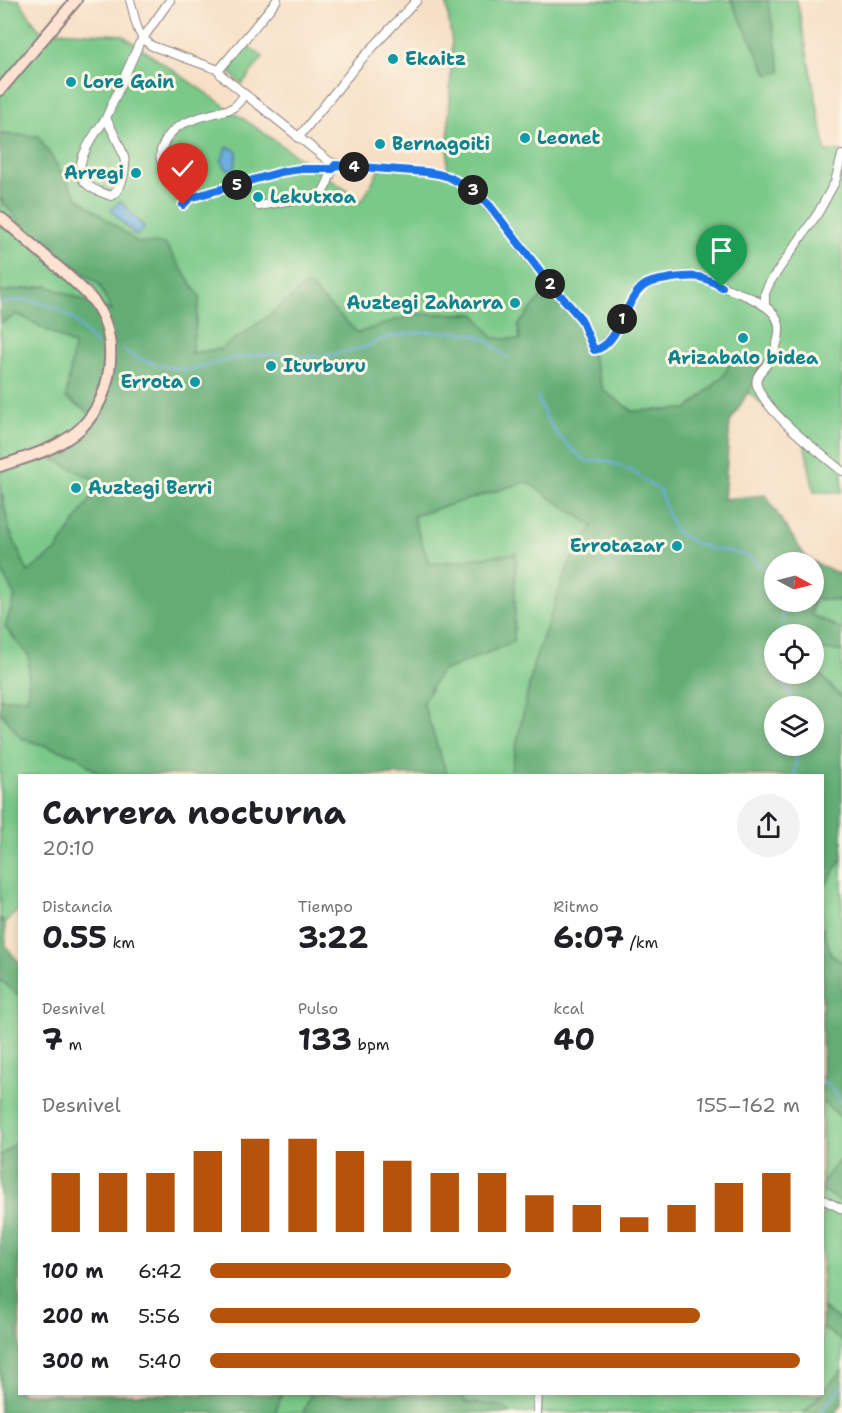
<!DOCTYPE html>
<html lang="es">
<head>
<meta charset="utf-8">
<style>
  :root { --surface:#fff; --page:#f2f2f2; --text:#202124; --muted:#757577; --accent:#b45309 }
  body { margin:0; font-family:"Shantell Sans",sans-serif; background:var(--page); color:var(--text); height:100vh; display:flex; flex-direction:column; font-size:22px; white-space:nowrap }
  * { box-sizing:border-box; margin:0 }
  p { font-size:20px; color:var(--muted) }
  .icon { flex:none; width:33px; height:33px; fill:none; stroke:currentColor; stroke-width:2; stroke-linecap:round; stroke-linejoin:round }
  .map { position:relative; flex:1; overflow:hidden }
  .side { position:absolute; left:18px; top:774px; width:806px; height:621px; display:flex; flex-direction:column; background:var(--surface); border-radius:0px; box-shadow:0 3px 9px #0003 }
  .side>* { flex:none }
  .needle { width:39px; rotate:97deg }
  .buttons { position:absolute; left:764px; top:552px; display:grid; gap:12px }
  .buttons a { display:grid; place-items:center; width:60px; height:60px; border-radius:50%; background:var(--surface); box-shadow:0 3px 9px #0003; font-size:30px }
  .pin { position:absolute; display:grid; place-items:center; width:51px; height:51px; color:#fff; margin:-62px -26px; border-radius:50% 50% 50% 0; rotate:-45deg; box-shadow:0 0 6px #0007 }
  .pin .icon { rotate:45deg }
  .km { position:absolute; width:30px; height:30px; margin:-15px; border-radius:50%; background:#222; color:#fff; font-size:16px; line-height:30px; text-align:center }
  .round { display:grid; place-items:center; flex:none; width:63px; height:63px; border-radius:32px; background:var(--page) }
  .head { display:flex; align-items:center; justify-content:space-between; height:102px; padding:0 24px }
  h1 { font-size:33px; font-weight:700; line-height:45px }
  .stats { display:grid; grid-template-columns:repeat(3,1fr); gap:9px; height:102px; padding:6px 24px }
  .stats div { display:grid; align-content:center }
  .stats b { font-size:30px; font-weight:700 }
  .stats small { font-size:16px; font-weight:400 }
  .stats p { font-size:16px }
  .chart { height:168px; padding:12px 24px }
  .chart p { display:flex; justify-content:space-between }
  .chart svg { width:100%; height:108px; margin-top:6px; stroke:var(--accent); stroke-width:6 }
  ul { padding:0 24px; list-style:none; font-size:20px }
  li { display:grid; grid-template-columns:96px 72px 1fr; align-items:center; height:45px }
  li i { height:15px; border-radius:8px; background:var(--accent) }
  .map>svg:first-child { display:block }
  .green { fill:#7ac989; stroke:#4e7662; stroke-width:1.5 }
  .forest { fill:#63ad75; stroke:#426858; stroke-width:1.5; fill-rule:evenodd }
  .water { fill:#6eaee1; stroke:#48688e; stroke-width:1.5 }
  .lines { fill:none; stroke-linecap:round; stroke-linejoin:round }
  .stream { stroke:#6eaee1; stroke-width:2 }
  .street-casing { stroke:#8c8080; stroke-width:10 }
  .secondary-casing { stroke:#8c8080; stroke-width:14 }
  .street { stroke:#fff; stroke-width:8 }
  .secondary { stroke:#fee3d2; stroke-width:10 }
  .route-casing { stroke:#fff; stroke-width:12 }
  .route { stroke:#1a73e8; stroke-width:8 }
  .culture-dot { fill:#0f9aa8; stroke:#fcf5e5; stroke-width:2 }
  .labels { text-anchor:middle; stroke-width:6; stroke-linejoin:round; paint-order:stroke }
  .culture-label { font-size:18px; font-weight:bold; fill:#0d838f; stroke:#fcf5e5; text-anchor:start }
</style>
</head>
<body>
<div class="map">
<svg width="842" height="1413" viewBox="0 0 842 1413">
  <rect width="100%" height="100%" fill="#fcf5e5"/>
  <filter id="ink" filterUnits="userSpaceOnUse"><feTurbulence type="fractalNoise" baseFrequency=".0167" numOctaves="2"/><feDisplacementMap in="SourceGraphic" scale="12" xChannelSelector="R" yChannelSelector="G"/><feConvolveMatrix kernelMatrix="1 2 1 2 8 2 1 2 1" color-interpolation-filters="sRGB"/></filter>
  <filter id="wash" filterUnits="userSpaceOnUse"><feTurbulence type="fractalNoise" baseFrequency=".008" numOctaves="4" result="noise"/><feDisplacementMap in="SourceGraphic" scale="24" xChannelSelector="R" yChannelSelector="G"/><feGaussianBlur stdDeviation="1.35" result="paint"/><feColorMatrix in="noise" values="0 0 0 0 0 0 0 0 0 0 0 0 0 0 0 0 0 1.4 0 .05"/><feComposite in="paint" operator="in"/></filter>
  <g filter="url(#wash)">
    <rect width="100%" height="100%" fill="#f6dfc5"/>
    <path class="green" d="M0,0H19L39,30L122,35L362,201L382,164L447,172L452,43L446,0H731L768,75L766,0H797L826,152L842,151V492H814L804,441L748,392L763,366L724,375L688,409L633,411L603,390L580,319L520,340L493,338L475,314H414L358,333L307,285L266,318L221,349L191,353L200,297L137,242L77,197L38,136L0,134Z
      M246,45L263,57L242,84L225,69Z
      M0,198L27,231L99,284L112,312L47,286L0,292Z
      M18,314L74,345L66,398L97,417L101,483L56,551L28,572L9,529L0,484V322Z
      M527,482L593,526L568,566L534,663L510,775H447L423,703L440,672L514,642L516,553L429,564L413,516L509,487Z
      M0,567L15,597L5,627L29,656L28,698L0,699Z
      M814,599L842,601V629L811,615Z
      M813,649L842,651V698L814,668Z
      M0,711L21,738L77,756L100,775L20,776L19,909L5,923L0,918Z
      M842,858V963L831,954L822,925V891Z
      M0,980L20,995L19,1140L0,1156Z
      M822,1101L842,1118V1157L822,1183Z
      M822,1190L842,1202V1321L822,1308Z
      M822,1326L834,1336L842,1340V1370L822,1392Z
      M282,1394H311L303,1413H275Z
      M463,1394H821L804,1413H510L501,1406L464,1402Z"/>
    <path class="forest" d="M731,0H768L781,72L768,75Z
      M0,134L38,136L77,197L137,242L165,244L200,297L191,353L221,349L266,318L307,284L358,333L414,314H475L493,338L520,340L518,325L548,289L580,319L603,390L632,411L688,409L724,375L733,357L764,366L730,422L724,499L765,495L807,559L842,575V600L814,599L811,615L842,629V651L813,649V634H774V674H813V662L814,668L842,698V858L822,891V776L510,775L534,663L568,566L593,526L527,482L509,487L413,516L429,564L516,553L514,642L440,672L423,703L447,775H100L77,756L21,738L0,711V699L28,698L29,656L5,627L15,597L0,567V484L9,529L28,572L56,551L101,483L49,457L97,417L66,398L74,345L18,314L0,324V292L47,286L112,311L99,284L27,231L0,198ZM774,562H813V602H774ZM774,706H813V746H774Z
      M0,918L5,923L6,947L19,962V995L0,980Z
      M822,925L831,954L842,963V1118L822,1101Z
      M19,1140L20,1394H282L275,1413H0V1156Z
      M842,1157V1202L822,1190V1183Z
      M822,1308L842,1321V1340L834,1336L822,1326Z
      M842,1370V1404L835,1413H804Z
      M311,1394H463L465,1402L502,1406L510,1413H303Z"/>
    <path class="water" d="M228,147L233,149L237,152L235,166L232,169H227L221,160L223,158L225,149Z
      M120,201L145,228L136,236L111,210Z"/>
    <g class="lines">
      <path class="stream" d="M0,304L26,299L55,307L73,319L96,344
        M121,349L138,358L157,365L187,370L240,357L276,354L300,357L330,355L365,347L388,337L422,332H456L478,336L485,339L508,358
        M538,396C544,424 565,444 587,462L600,460L610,462L632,471L660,491L667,512L676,532L697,544L712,549L728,551L748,556L774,578
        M781,634L783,620V602
        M782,674C783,684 791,694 794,706
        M795,776L797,746
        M822,1080L832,1089L842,1103
        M820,1413L842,1386"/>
    </g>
  </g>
  <g filter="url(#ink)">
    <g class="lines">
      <g class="street-casing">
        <path id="street" d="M130,0C136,18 134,34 152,46L219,70L221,75L330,162L342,166L426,172L449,177L474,191L483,199L512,234L521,249L547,280L581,319L594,350C614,347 627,304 639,289C647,281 685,274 696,276C705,277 713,283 721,286C732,291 744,294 755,300C762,304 772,310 776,317C784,330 775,353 767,364C761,372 753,378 758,388C770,416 818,451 842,471
          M219,70L277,0
          M106,118C95,134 66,169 89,186C95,191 104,193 111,196C122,190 127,169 124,157C121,146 111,129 106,118L139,44L170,0
          M298,138L360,61L417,0
          M165,167C159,160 159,153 163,145C173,122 197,118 219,112C223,111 228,110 232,108C238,105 241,99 245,94
          M183,205L190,198L281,172L300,169H333L335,165
          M259,206L320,195C327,188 329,178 333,169
          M765,306V293L770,282L818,213L835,182L842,155
          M822,1199L842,1209
          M537,1413L538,1394"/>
      </g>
      <g class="secondary-casing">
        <path id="secondary" d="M0,90L76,0
          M0,217C20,234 39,251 59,268C71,279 85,290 95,303C120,340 113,395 82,427C76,433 67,439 60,443C42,454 20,459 0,466"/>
      </g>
      <use href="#street" class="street"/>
      <use href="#secondary" class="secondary"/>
    </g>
  </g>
  <g class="lines" filter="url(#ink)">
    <g class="route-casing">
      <path id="route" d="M183,205L190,198L281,172L300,169H333L335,165L426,172L438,174L449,177L474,191L490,206L547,280L581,319L594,350C619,347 625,297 645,285C653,280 664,280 672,278C696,275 701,275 722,287"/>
    </g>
    <use href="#route" class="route"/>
  </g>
  <g class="culture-dot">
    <circle cx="393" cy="59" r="6"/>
    <circle cx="71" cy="82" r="6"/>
    <circle cx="525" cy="138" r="6"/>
    <circle cx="380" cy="144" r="6"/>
    <circle cx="136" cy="173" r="6"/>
    <circle cx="258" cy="197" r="6"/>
    <circle cx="515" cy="303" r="6"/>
    <circle cx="743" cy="338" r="6"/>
    <circle cx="271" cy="366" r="6"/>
    <circle cx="195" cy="382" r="6"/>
    <circle cx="76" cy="488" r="6"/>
    <circle cx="677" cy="546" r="6"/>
  </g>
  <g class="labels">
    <g class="culture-label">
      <text x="405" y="65">Ekaitz</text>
      <text x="83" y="88">Lore Gain</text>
      <text x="537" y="144">Leonet</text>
      <text x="392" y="150">Bernagoiti</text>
      <text x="124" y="179" text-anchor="end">Arregi</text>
      <text x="270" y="203">Lekutxoa</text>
      <text x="503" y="309" text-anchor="end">Auztegi Zaharra</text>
      <text x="743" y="364" text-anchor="middle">Arizabalo bidea</text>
      <text x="283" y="372">Iturburu</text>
      <text x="183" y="388" text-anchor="end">Errota</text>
      <text x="88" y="494">Auztegi Berri</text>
      <text x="665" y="552" text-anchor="end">Errotazar</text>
    </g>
  </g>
</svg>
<div class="buttons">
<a><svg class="needle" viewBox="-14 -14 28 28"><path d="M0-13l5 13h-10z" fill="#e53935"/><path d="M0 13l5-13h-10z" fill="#757577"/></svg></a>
<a><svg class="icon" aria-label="locate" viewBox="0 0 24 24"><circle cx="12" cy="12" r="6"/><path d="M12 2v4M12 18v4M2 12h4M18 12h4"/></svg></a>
<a><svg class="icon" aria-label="layers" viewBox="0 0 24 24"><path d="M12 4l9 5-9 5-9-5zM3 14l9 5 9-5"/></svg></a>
</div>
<div class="pin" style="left:722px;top:287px;background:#1e9e55"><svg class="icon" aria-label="arrive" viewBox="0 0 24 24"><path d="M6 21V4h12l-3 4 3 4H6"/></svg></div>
<div class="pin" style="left:183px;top:205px;background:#d93025"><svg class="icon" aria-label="check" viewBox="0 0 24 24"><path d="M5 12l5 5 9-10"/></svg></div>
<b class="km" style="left:622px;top:319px">1</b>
<b class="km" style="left:550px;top:284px">2</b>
<b class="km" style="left:473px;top:190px">3</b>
<b class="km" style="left:354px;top:167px">4</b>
<b class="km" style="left:237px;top:185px">5</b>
<section class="side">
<div class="head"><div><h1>Carrera nocturna</h1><p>20:10</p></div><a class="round"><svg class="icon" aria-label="share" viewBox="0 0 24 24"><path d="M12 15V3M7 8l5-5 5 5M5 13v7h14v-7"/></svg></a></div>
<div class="stats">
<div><p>Distancia</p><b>0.55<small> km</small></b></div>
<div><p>Tiempo</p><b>3:22</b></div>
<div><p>Ritmo</p><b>6:07<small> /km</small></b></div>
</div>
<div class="stats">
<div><p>Desnivel</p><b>7<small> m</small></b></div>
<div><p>Pulso</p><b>133<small> bpm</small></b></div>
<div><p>kcal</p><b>40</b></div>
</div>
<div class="chart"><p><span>Desnivel</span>155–162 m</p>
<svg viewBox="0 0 160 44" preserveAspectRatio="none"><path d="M5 44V20M15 44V20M25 44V20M35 44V11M45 44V6M55 44V6M65 44V11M75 44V15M85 44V20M95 44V20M105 44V29M115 44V33M125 44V38M135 44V33M145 44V24M155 44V20"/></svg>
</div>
<ul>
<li><b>100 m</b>6:42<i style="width:51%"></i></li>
<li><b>200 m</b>5:56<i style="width:83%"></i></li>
<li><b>300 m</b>5:40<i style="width:100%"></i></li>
</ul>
</section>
</div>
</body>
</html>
